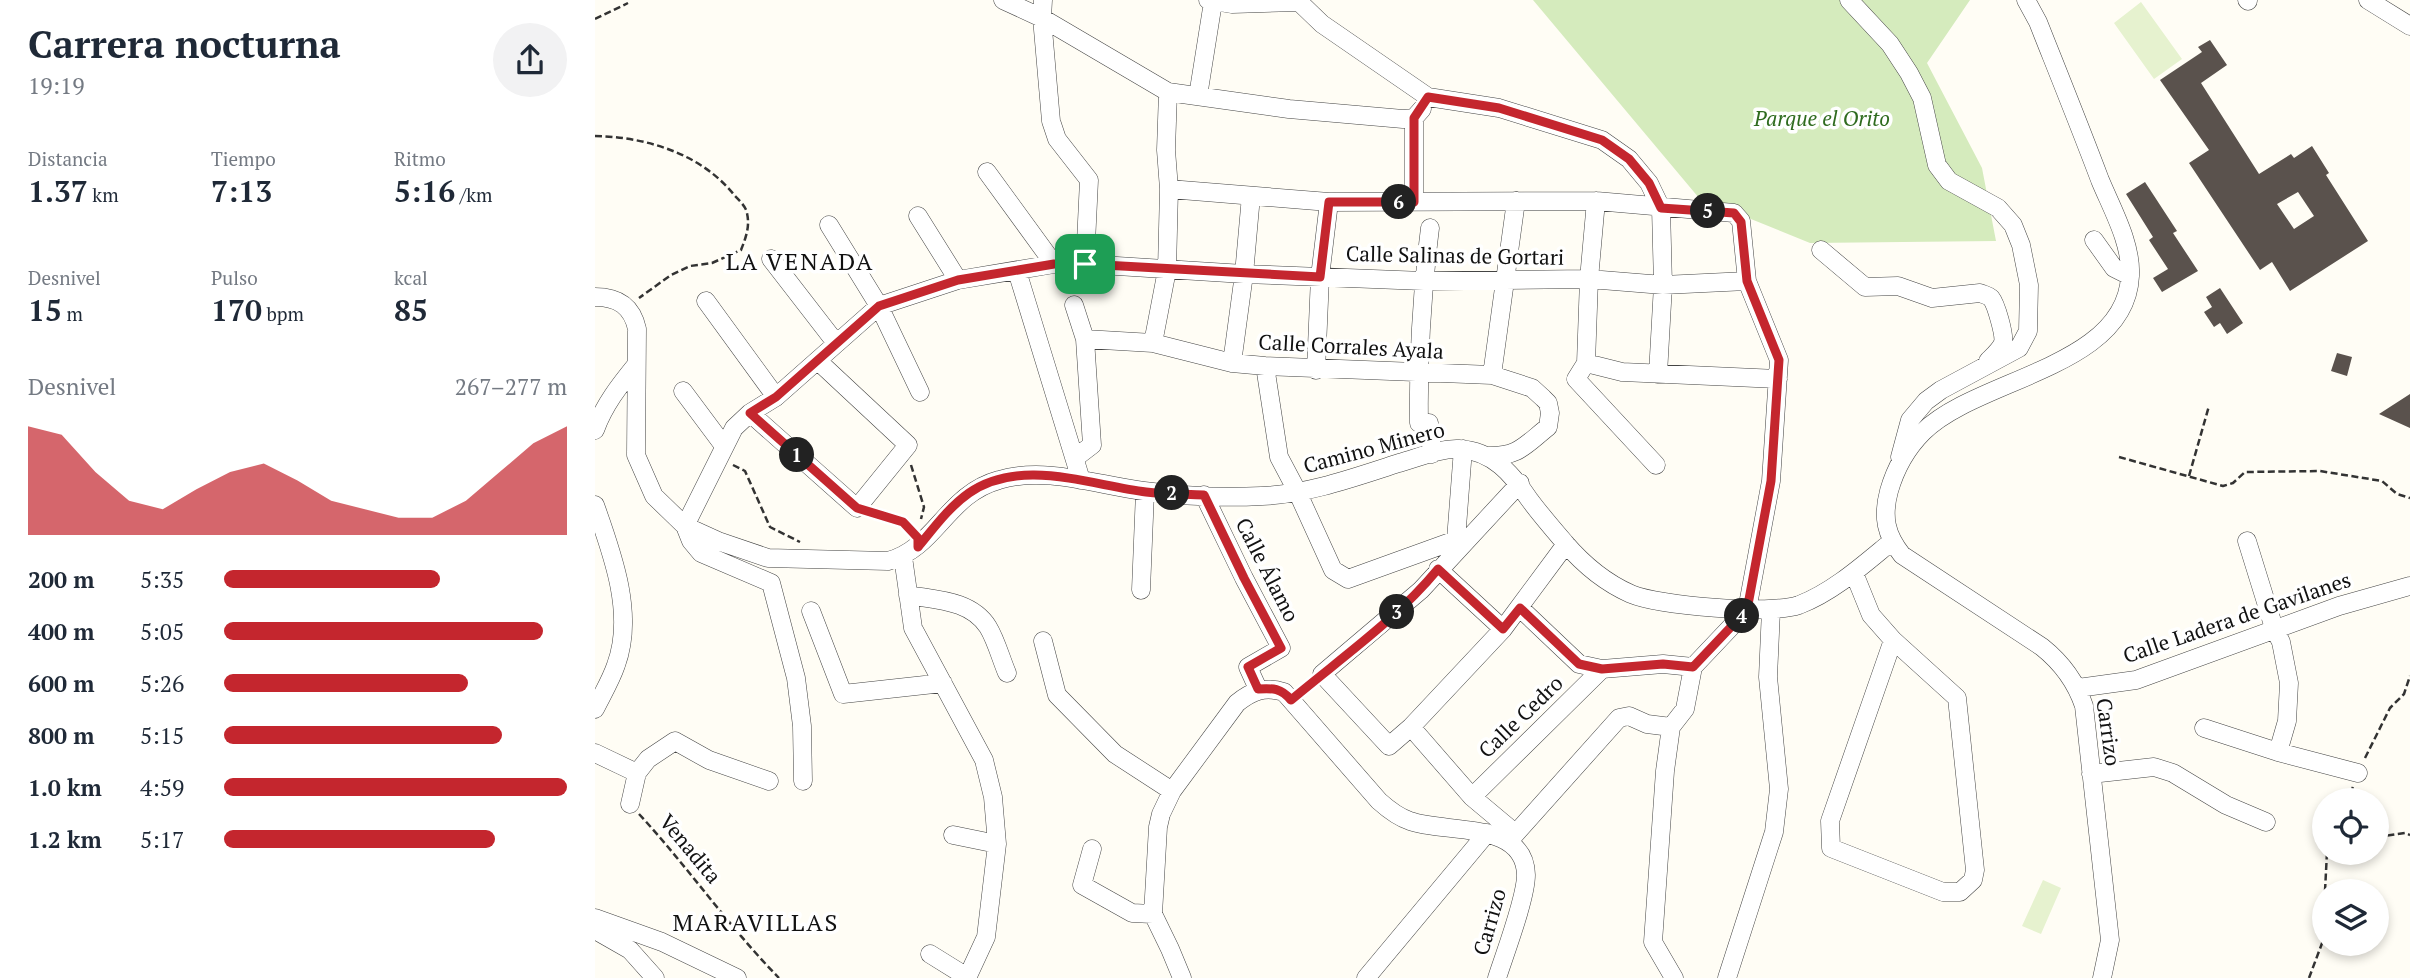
<!DOCTYPE html>
<html lang="es">
<head>
<meta charset="utf-8">
<style>
  :root { --surface:#fff; --page:#f2f2f3; --text:#1f2937; --muted:#747a83; --accent:#c4262e }
  body { margin:0; font-family:"PT Serif",serif; background:var(--page); color:var(--text); height:100vh; display:flex; flex-direction:column; font-size:26px; white-space:nowrap }
  * { box-sizing:border-box; margin:0 }
  p { font-size:23px; color:var(--muted) }
  .icon { flex:none; width:38px; height:38px; fill:none; stroke:currentColor; stroke-width:2; stroke-linecap:round; stroke-linejoin:round }
  .map { position:relative; flex:1; overflow:hidden }
  .sheet { display:flex; flex-direction:column; background:var(--surface); width:595px }
  .sheet>* { flex:none }
  .fabs { position:absolute; left:1717px; top:788px; display:grid; gap:14px }
  .fabs a { display:grid; place-items:center; width:77px; height:77px; border-radius:50%; background:var(--surface); box-shadow:0 4px 10px #0003; font-size:35px }
  .pin { position:absolute; display:grid; place-items:center; width:60px; height:60px; color:#fff; margin:-30px; border-radius:14px; box-shadow:0 4px 10px #0006 }
  .km { position:absolute; width:35px; height:35px; margin:-18px; border-radius:50%; background:#222; color:#fff; font-size:19px; line-height:35px; text-align:center }
  .round { display:grid; place-items:center; flex:none; width:74px; height:74px; border-radius:37px; background:var(--page) }
  .headline { display:flex; align-items:center; justify-content:space-between; height:119px; padding:0 28px }
  h1 { font-size:38px; font-weight:700; line-height:52px }
  .figures { display:grid; grid-template-columns:repeat(3,1fr); gap:10px; height:119px; padding:7px 28px }
  .figures div { display:grid; align-content:center }
  .figures b { font-size:30px; font-weight:700 }
  .figures small { font-size:19px; font-weight:400 }
  .figures p { font-size:19px }
  .chart { height:196px; padding:14px 28px }
  .chart p { display:flex; justify-content:space-between }
  .chart svg { width:100%; height:126px; margin-top:7px; fill:var(--accent); opacity:.7 }
  ul { padding:0 28px; list-style:none; font-size:23px }
  li { display:grid; grid-template-columns:112px 84px 1fr; align-items:center; height:52px }
  li i { height:18px; border-radius:9px; background:var(--accent) }
  main { display:flex; flex:1; min-height:0 }
  .map>svg:first-child { display:block }
  .green { fill:#d5ebbd }
  .pitch { fill:#e6f2cf }
  .building { fill:#5a524d; fill-rule:evenodd }
  .lines { fill:none; stroke-linecap:round; stroke-linejoin:round }
  .minor-casing { stroke:#444; stroke-width:19 }
  .path { stroke:#333; stroke-width:2.5; stroke-dasharray:7 3.5; stroke-linecap:butt }
  .minor { stroke:#fff; stroke-width:18 }
  .route-casing { stroke:#fff; stroke-width:14 }
  .route { stroke:#c4262e; stroke-width:9 }
  .labels { text-anchor:middle; stroke-width:7; stroke-linejoin:round; paint-order:stroke }
  .park-label { font-size:21px; font-style:italic; fill:#2f6b1f; stroke:#fff }
  .street-label { font-size:21px; fill:#111; stroke:#fff }
  .quarter-label { font-size:24px; letter-spacing:2px; fill:#111; stroke:#fff }
</style>
</head>
<body>
<main>
<section class="sheet">
<div class="headline"><div><h1>Carrera nocturna</h1><p>19:19</p></div><a class="round"><svg class="icon" aria-label="share" viewBox="0 0 24 24"><path d="M12 15V3M7 8l5-5 5 5M5 13v7h14v-7"/></svg></a></div>
<div class="figures">
<div><p>Distancia</p><b>1.37<small> km</small></b></div>
<div><p>Tiempo</p><b>7:13</b></div>
<div><p>Ritmo</p><b>5:16<small> /km</small></b></div>
</div>
<div class="figures">
<div><p>Desnivel</p><b>15<small> m</small></b></div>
<div><p>Pulso</p><b>170<small> bpm</small></b></div>
<div><p>kcal</p><b>85</b></div>
</div>
<div class="chart"><p><span>Desnivel</span>267–277 m</p>
<svg viewBox="0 0 160 44" preserveAspectRatio="none"><path d="M0 44V6L10 9L20 22L30 32L40 35L50 28L60 22L70 19L80 25L90 32L100 35L110 38L120 38L130 32L140 22L150 12L160 6V44z"/></svg>
</div>
<ul>
<li><b>200 m</b>5:35<i style="width:63%"></i></li>
<li><b>400 m</b>5:05<i style="width:93%"></i></li>
<li><b>600 m</b>5:26<i style="width:71%"></i></li>
<li><b>800 m</b>5:15<i style="width:81%"></i></li>
<li><b>1.0 km</b>4:59<i style="width:100%"></i></li>
<li><b>1.2 km</b>5:17<i style="width:79%"></i></li>
</ul>
</section>
<div class="map">
<svg width="1815" height="978" viewBox="0 0 1815 978">
  <rect width="100%" height="100%" fill="#fffdf5"/>
  <path class="green" d="M938,0H1375L1332,63L1387,168L1401,241L1215,243L1104,198Z"/>
  <path class="pitch" d="M1546,2L1587,59L1559,79L1519,23Z
    M1448,880L1466,888L1446,934L1427,926Z"/>
  <path class="building" d="M1615,40L1632,65L1606,83L1664,174L1696,154L1699,158L1717,146L1734,173L1731,175L1773,241L1695,291L1677,262L1665,270L1594,163L1614,150L1565,80L1607,52L1603,47ZM1703,192L1719,216L1699,229L1682,204Z
    M1550,182L1582,231L1578,233L1603,271L1567,292L1558,278L1573,269L1554,240L1558,237L1531,194Z
    M1625,288L1648,323L1632,334L1625,323L1619,327L1609,312L1617,307L1611,297Z
    M1742,353L1757,357L1752,376L1736,371Z
    M1815,394V428L1784,414Z"/>
  <g class="lines">
    <g class="minor-casing">
      <path id="minor" d="M408,0L447,18L573,92L694,109L808,119L819,118
        M448,0L447,18L456,121L462,139L494,180L490,264
        M613,0L637,4L703,2
        M702,0L727,24L833,97L904,108L1007,140L1034,159L1054,183L1066,208L1068,285L1063,374
        M1254,0L1295,44L1314,73L1327,98L1342,165L1354,181L1403,208L1418,225L1426,245L1434,285L1433,331L1424,348L1346,390L1331,401L1315,420L1305,457
        M1431,0L1443,22C1464,75 1485,127 1505,180C1517,209 1537,244 1535,276C1531,368 1382,378 1328,432C1312,448 1300,470 1294,491C1287,517 1291,535 1307,555L1447,647C1467,663 1481,682 1489,706L1515,940L1507,978
        M1652,0L1653,1
        M1773,0L1815,26
        M603,96L618,2
        M392,172L459,264
        M574,189L734,202L1001,201L1139,213L1146,221L1152,281L1184,360L1176,481L1152,610
        M1001,201L994,279L991,363L981,379L1061,465
        M819,202V118L827,109
        M323,216L363,280
        M234,225L284,306L325,392
        M835,228C827,293 823,358 824,423H834L837,454
        M1499,240L1519,268L1535,276
        M1226,250L1270,287L1303,286L1337,298L1385,293C1390,295 1392,295 1396,298C1401,304 1410,335 1408,343C1405,350 1398,356 1393,361
        M176,259L241,343
        M422,271L486,480
        M0,297C23,297 37,306 42,329L41,455L59,496L90,526L123,541L173,558L293,561C341,548 352,494 404,480C450,466 502,485 549,491C587,496 629,498 667,496C714,494 760,477 804,463C823,458 844,448 864,449C898,451 917,474 934,499C945,514 958,529 970,543C988,564 1011,583 1036,594C1065,606 1175,615 1204,605C1238,592 1268,565 1296,542
        M111,301L181,397
        M479,305L490,339L497,445L480,458
        M490,339L558,343L637,363L670,366L897,375L937,388L948,398L953,403L955,413L953,427C929,446 923,457 892,456
        M558,343L572,270L574,189L571,150L573,92
        M637,363L649,274L656,196
        M991,363L1027,372L1183,379
        M670,366L684,457L702,491L738,570L753,579L861,540L868,449
        M721,370L725,277L734,202
        M897,375L921,201
        M88,391L129,446
        M155,413L262,508L313,445L223,361
        M0,430C9,405 24,386 41,365
        M925,483L826,590L727,674L794,746L816,727L908,629L971,544
        M609,495L649,578L686,648L653,667L663,689
        M0,505C17,553 40,614 21,665C16,680 7,695 0,709
        M1652,541L1679,628L1686,642L1694,683L1692,721L1683,752
        M308,557L318,628L389,760L398,797L402,844L391,937L372,978
        M843,569L908,629
        M1259,573L1276,615L1298,640L1362,698L1380,870L1378,880L1365,892H1348L1236,848L1235,821L1298,640
        M546,590L550,492
        M313,595C341,600 376,600 393,627C401,640 406,659 412,673
        M925,608L984,664L1007,669L1068,664L1098,667
        M216,611L248,694L348,683
        M448,641L462,695L520,754L577,791
        M1098,667L1152,610
        M1483,688L1541,680L1744,606L1815,586
        M816,727L877,797L920,833
        M1076,727L1070,771L1058,942L1079,978
        M1609,728L1683,752L1763,773
        M0,753L42,773L35,804
        M42,773L53,759L80,741L114,760L174,781
        M1496,774L1559,767L1578,773L1631,805L1671,822
        M208,781L207,726L201,678L176,583L106,553L96,541L90,526L139,428L155,413L181,397L284,306L363,280L459,264H490L649,274L829,281L994,279L1068,285L1152,281
        M877,797L1007,669
        M358,835L402,844
        M914,841L1024,718L1034,716L1052,724L1076,727L1090,709L1098,667
        M497,849L487,885L537,913L558,914
        M0,918L67,942L142,978
        M0,930L35,950L60,978
        M335,954L372,977
        M587,978L575,949L558,914L563,827L566,814L577,791L642,703C657,691 669,686 689,692L784,801C794,810 803,817 815,821C851,834 930,820 931,875C931,898 910,953 902,978
        M771,978L892,833
        M1132,978L1179,832L1184,789L1173,677L1176,610"/>
    </g>
    <path class="path" d="M0,19L33,3
      M0,136C52,137 107,154 140,196C145,201 151,207 152,213C155,227 151,237 146,250L117,263L95,266L76,275L44,298
      M1524,457L1628,486L1638,483L1650,472L1725,471L1787,481L1802,494L1815,498
      M138,465L150,471L175,527L205,542
      M316,465L329,507L326,519
      M1594,476L1614,406
      M278,513L308,522L316,530
      M1770,758L1795,708L1809,694L1815,676
      M1747,800L1755,794L1758,787
      M44,814C93,867 134,927 184,978
      M1782,837L1810,833L1815,835
      M1730,891L1732,852
      M1714,978L1729,938"/>
    <use href="#minor" class="minor"/>
  </g>
  <g class="lines">
    <g class="route-casing">
      <path id="route" d="M833,97L904,108L1007,140L1034,159L1054,183L1066,208L1139,213L1146,222L1152,281L1184,360L1176,481L1152,610L1098,667L1068,664L1007,669L984,664L925,608L908,629L843,569C801,620 746,658 696,700C686,688 678,688 663,689L653,667L686,648L649,578L609,495C590,494 570,494 551,492C494,485 426,457 374,493C354,507 338,529 323,547V538L308,522L262,508L155,413L181,397L284,306L363,280L459,264H490L725,277L734,202H819V118Z"/>
    </g>
    <use href="#route" class="route"/>
  </g>
  <g class="labels">
    <g class="park-label">
      <text x="1227" y="126">Parque el Orito</text>
    </g>
    <g class="street-label">
      <text transform="translate(860 256) rotate(1)" y="7">Calle Salinas de Gortari</text>
      <text transform="translate(756 347) rotate(3)" y="7">Calle Corrales Ayala</text>
      <text transform="translate(779 448) rotate(-15)" y="7">Camino Minero</text>
      <text transform="translate(672 570) rotate(63)" y="7">Calle Álamo</text>
      <text transform="translate(1642 618) rotate(-19)" y="7">Calle Ladera de Gavilanes</text>
      <text transform="translate(926 717) rotate(-44)" y="7">Calle Cedro</text>
      <text transform="translate(1513 732) rotate(82)" y="7">Carrizo</text>
      <text transform="translate(95 849) rotate(50)" y="7">Venadita</text>
      <text transform="translate(895 922) rotate(-74)" y="7">Carrizo</text>
    </g>
    <g class="quarter-label">
      <text x="205" y="270">LA VENADA</text>
      <text x="161" y="931">MARAVILLAS</text>
    </g>
  </g>
</svg>
<div class="fabs">
<a><svg class="icon" aria-label="locate" viewBox="0 0 24 24"><circle cx="12" cy="12" r="6"/><path d="M12 2v4M12 18v4M2 12h4M18 12h4"/></svg></a>
<a><svg class="icon" aria-label="layers" viewBox="0 0 24 24"><path d="M12 4l9 5-9 5-9-5zM3 14l9 5 9-5"/></svg></a>
</div>
<div class="pin" style="left:490px;top:264px;background:#1e9e55"><svg class="icon" aria-label="arrive" viewBox="0 0 24 24"><path d="M6 21V4h12l-3 4 3 4H6"/></svg></div>
<b class="km" style="left:202px;top:455px">1</b>
<b class="km" style="left:577px;top:493px">2</b>
<b class="km" style="left:802px;top:612px">3</b>
<b class="km" style="left:1147px;top:616px">4</b>
<b class="km" style="left:1113px;top:211px">5</b>
<b class="km" style="left:804px;top:202px">6</b>
</div>
</main>
</body>
</html>
